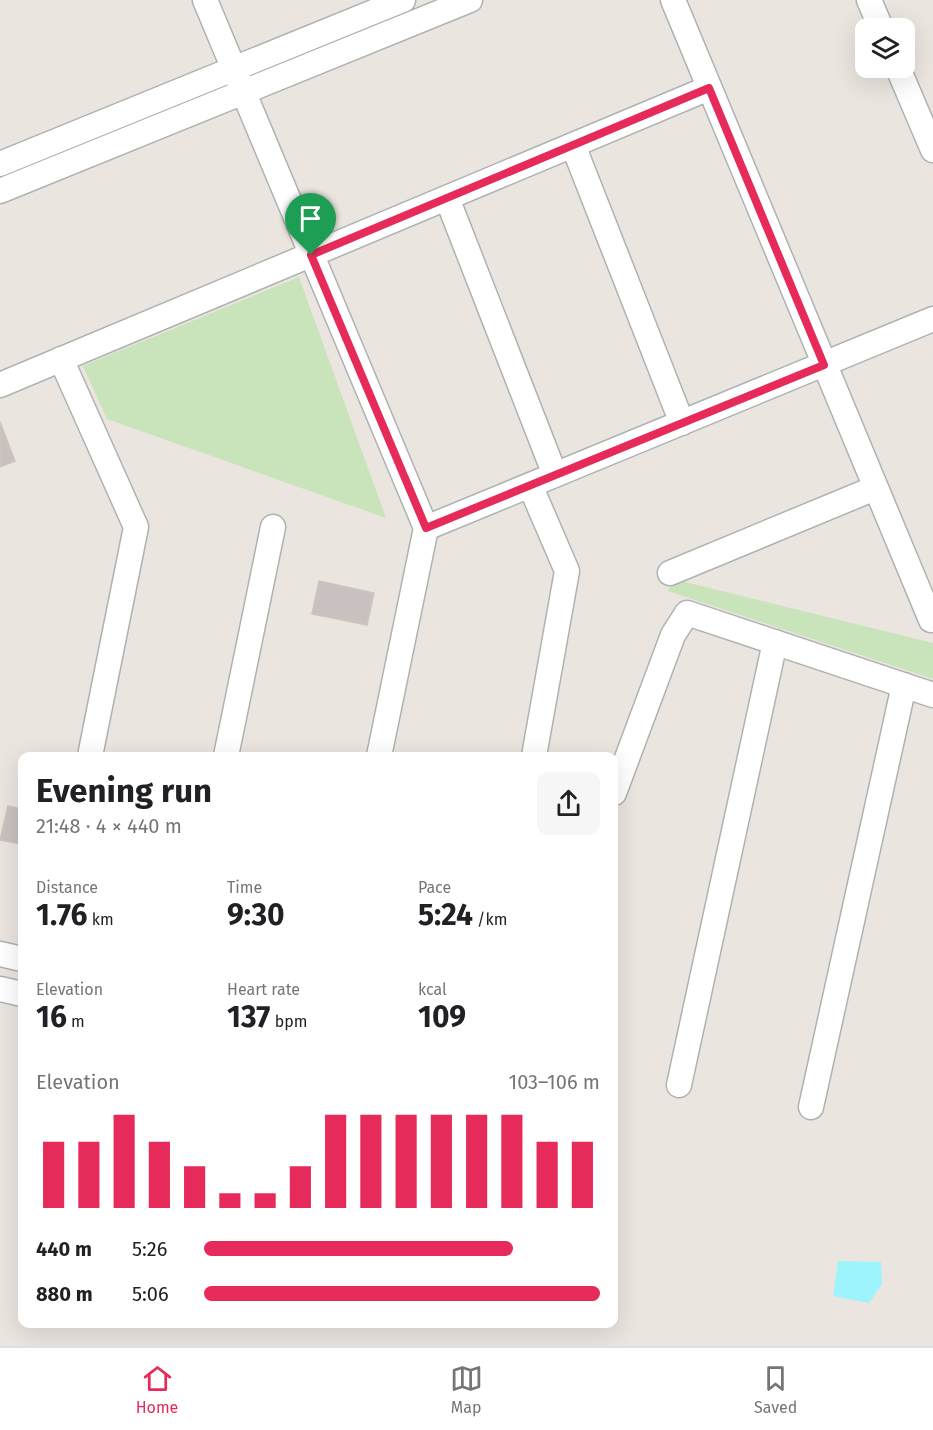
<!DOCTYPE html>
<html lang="en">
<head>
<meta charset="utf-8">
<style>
  :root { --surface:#fff; --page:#f6f6f6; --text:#202124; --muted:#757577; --line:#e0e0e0; --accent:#e62b5b }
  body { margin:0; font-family:"Fira Sans",sans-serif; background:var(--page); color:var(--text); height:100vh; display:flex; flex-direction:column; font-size:22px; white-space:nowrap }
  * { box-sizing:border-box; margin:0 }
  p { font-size:20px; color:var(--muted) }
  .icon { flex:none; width:33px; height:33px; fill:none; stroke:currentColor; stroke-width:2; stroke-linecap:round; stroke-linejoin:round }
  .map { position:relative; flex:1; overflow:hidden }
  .side { position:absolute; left:18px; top:752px; width:600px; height:576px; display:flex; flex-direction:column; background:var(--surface); border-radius:12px; box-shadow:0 6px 24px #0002 }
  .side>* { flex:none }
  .buttons { position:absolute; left:855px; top:18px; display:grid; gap:12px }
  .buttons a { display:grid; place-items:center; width:60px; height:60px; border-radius:12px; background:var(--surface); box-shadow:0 6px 24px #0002; font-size:30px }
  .pin { position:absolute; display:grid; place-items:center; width:51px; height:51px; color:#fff; margin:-62px -26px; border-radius:50% 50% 50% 0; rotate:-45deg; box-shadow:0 0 6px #0007 }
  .pin .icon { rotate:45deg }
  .round { display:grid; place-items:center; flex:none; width:63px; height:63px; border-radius:12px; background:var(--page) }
  .headline { display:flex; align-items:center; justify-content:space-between; height:102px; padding:0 18px }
  h1 { font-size:33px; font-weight:700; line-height:45px }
  .stats { display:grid; grid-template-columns:repeat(3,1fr); gap:9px; height:102px; padding:6px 18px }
  .stats div { display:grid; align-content:center }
  .stats b { font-size:30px; font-weight:700 }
  .stats small { font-size:16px; font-weight:400 }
  .stats p { font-size:16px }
  .chart { height:168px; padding:12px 18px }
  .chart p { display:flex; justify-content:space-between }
  .chart svg { width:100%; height:108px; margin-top:6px; stroke:var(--accent); stroke-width:6 }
  ul { padding:0 18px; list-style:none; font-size:20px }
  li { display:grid; grid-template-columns:96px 72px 1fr; align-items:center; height:45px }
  li i { height:15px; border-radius:8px; background:var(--accent) }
  .menu { display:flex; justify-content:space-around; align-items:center; height:84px; border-top:2px solid var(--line); background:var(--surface); font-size:16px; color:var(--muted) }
  .menu a { display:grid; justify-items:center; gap:3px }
  .menu .current { color:var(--accent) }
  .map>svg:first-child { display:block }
  .green { fill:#c9e3bb }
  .water { fill:#9df4fd }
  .building { fill:#c8c1bf; stroke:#d0c4be; stroke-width:1.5 }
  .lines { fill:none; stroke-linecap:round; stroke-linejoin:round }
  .street-casing { stroke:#adb3b5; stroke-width:27 }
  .street { stroke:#fff; stroke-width:24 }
  .route-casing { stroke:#fff; stroke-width:12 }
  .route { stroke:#e62b5b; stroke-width:8 }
</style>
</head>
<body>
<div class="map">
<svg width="933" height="1346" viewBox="0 0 933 1346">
  <rect width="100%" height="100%" fill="#ebe5df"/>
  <path class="green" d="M299,277L386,518L107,419L83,366Z
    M673,579L933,643V679L668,591Z"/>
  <path class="water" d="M838,1261L881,1262L882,1284L869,1303L833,1296Z"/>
  <path class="building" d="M0,422L15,461L0,467Z
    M319,581L374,593L367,625L312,614Z
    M8,806L22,809V844L0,840Z"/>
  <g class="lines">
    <g class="street-casing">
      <path id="street" d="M205,0L426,528L379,756
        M673,0L931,620
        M869,0L881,28
        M898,68L933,150
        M573,145L682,423
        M0,164L403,0
        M0,191L470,0
        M447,198L555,475
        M61,359L136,527L90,756
        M0,385L709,88
        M530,485L567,571L534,756
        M426,528L933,319
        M670,573L875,488
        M226,756L273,527
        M614,793L673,635L687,613L933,695
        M0,954L22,959
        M0,989L22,994
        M679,1085L775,642
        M811,1107L904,685"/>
    </g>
    <use href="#street" class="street"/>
  </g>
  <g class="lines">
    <g class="route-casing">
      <path id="route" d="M709,88L824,365L426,528L311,255Z"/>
    </g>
    <use href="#route" class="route"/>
  </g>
</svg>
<div class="buttons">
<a><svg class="icon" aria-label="layers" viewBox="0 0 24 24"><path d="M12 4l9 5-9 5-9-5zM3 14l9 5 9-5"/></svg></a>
</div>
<div class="pin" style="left:311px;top:255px;background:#1e9e55"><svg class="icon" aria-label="arrive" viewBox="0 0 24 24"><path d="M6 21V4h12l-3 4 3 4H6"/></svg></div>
<section class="side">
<div class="headline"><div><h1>Evening run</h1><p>21:48 · 4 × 440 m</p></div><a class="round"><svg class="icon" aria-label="share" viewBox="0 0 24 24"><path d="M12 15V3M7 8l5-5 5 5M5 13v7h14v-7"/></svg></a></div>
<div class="stats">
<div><p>Distance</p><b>1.76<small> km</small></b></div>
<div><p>Time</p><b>9:30</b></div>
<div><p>Pace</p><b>5:24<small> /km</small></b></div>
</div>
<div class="stats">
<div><p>Elevation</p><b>16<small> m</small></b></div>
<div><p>Heart rate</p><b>137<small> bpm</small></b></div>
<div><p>kcal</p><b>109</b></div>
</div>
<div class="chart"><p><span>Elevation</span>103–106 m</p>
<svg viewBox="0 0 160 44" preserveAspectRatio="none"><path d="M5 44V17M15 44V17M25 44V6M35 44V17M45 44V27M55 44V38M65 44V38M75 44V27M85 44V6M95 44V6M105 44V6M115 44V6M125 44V6M135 44V6M145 44V17M155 44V17"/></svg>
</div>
<ul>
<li><b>440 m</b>5:26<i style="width:78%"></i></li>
<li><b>880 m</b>5:06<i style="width:100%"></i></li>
</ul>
</section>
</div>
<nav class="menu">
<a class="current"><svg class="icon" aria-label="home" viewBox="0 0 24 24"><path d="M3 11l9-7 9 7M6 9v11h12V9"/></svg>Home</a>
<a><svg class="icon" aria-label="map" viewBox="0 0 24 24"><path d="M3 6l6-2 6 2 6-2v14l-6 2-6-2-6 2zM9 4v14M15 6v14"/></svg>Map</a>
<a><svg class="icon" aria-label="saved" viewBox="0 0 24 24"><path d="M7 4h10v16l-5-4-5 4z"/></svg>Saved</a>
</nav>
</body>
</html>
